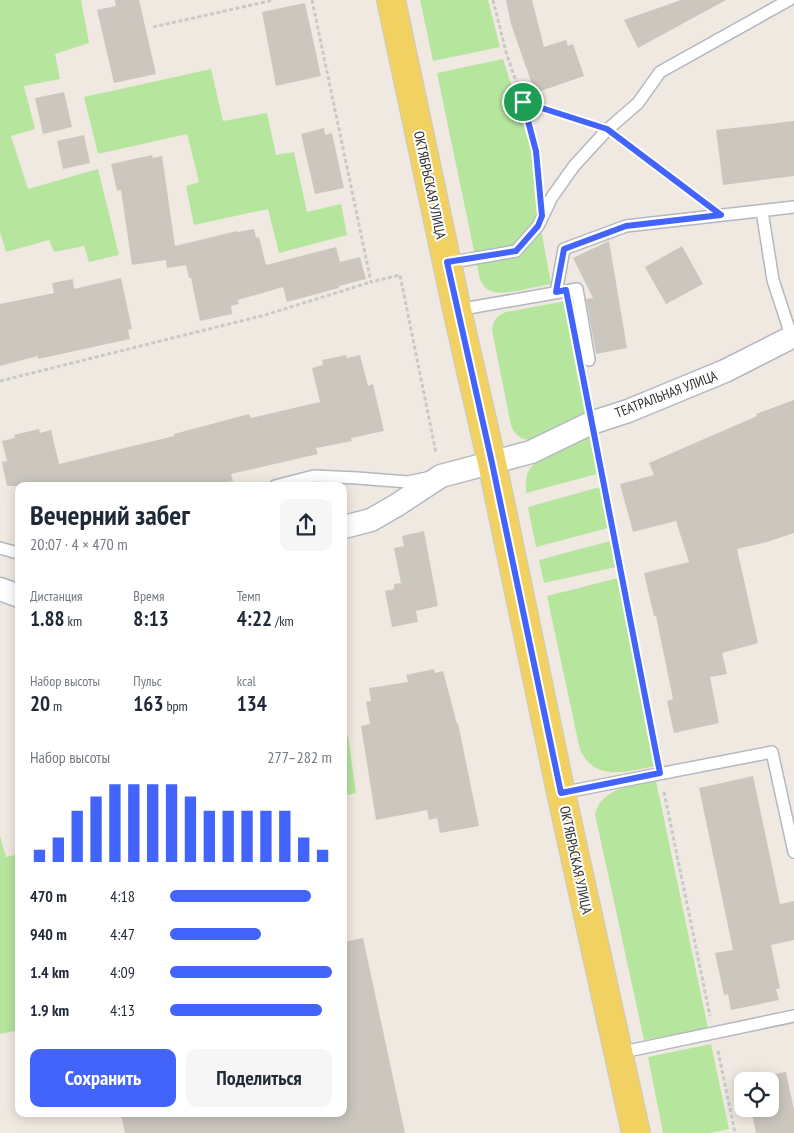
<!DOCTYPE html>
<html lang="ru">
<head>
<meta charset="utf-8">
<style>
  :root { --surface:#fff; --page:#f6f6f7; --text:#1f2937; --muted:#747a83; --accent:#4264fb }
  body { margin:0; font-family:"PT Sans Narrow",sans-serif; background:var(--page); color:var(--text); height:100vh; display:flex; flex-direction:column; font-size:19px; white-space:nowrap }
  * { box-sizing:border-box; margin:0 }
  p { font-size:16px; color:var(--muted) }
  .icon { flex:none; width:28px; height:28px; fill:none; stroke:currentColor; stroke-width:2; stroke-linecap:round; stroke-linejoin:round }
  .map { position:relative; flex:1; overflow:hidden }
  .drawer { position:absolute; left:15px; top:482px; width:332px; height:635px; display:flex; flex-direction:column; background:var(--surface); border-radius:10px; box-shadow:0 2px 12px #0003 }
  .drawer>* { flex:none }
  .controls { position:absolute; left:734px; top:1072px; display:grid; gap:10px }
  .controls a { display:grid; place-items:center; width:45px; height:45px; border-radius:10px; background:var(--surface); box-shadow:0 2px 12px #0003; font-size:25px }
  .pin { position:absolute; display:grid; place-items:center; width:42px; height:42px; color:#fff; margin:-21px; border:2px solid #fff; border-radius:50%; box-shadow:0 1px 5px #0007 }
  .round { display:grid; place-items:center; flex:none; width:52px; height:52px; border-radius:10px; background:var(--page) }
  .head { display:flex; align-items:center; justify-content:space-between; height:85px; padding:0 15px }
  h1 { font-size:28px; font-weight:600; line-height:38px }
  .figures { display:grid; grid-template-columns:repeat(3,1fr); gap:8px; height:85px; padding:5px 15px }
  .figures div { display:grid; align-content:center }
  .figures b { font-size:21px; font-weight:600 }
  .figures small { font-size:14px; font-weight:400 }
  .figures p { font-size:14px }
  .chart { height:140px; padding:10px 15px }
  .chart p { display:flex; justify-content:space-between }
  .chart svg { width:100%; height:90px; margin-top:5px; stroke:var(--accent); stroke-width:6 }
  .button { display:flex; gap:10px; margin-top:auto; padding:10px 15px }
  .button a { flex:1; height:58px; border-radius:10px; background:var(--accent); color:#fff; font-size:20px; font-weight:600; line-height:58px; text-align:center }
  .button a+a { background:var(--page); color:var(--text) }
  ul { padding:0 15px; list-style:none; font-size:16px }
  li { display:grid; grid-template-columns:80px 60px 1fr; align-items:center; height:38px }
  li i { height:12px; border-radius:6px; background:var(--accent) }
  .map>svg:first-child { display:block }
  .green { fill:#b6e59e }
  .building { fill:#cbc7bf }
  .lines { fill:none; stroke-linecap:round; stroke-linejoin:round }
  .lane-casing { stroke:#b4b7c1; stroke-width:14 }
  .street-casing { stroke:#b4b7c1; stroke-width:25 }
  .primary-casing { stroke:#c9c9c9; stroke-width:30 }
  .path { stroke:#c9c9c9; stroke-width:3; stroke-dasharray:4 2.5; stroke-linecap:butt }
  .lane { stroke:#fff; stroke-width:11 }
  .street { stroke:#fff; stroke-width:22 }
  .primary { stroke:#f2d163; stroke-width:28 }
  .route-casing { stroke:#fff; stroke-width:10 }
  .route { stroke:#4264fb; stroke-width:6 }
  .labels { text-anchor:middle; stroke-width:4; stroke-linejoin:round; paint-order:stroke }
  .street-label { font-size:14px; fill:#2e2e2e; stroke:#fff }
</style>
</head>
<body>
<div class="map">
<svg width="794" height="1133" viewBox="0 0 794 1133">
  <rect width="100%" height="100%" fill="#efe9e1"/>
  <path class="green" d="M0,0H81L89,43L55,54L60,79L24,86L35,129L11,136L28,189L98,169L119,255L89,262L84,246L54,252L49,240L6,252L0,232Z
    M420,0H488L500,47L433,61Z
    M503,59L532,151L536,202L551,284C537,286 507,295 494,292C485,290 481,284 479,275L437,73Z
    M211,69L223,121L267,113L276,155L294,152L307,212L341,204L347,235L279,253L268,209L194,225L186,186L199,182L187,134L98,154L84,97Z
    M566,301L587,416L530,440C520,439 515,435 511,425L492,330C493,320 497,316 506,312Z
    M590,432L597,474L526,493C526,485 525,477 529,470C538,456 575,441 590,432Z
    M600,487L608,528L536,547L528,507Z
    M610,541L616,567L544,583L539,560Z
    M618,578L656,766C627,771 596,783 580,750L547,596Z
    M348,735L356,793L344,796V736Z
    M656,781L708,1028L644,1040L595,814C602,787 633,786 656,781Z
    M0,836L6,857L19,854V1030L0,1034Z
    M711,1044L729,1129L710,1133H663L648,1057Z"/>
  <path class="building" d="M115,0H139L156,74L114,83L97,10L116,6Z
    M506,0H532L544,47L566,40L568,46L573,44L584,76L535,93L511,24Z
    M681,0H726L638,48L624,20Z
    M305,3L321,76L276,86L262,12Z
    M64,92L72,127L43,134L35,98Z
    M794,121V176L723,185L716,130Z
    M324,128L325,135L332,133L344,188L315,194L301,134Z
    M84,135L90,163L63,169L57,141Z
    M152,155L153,158L162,156L175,246L237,231V232L254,229L256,238L259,237L266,265L336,247L340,262L360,257L366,279L339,286V288L287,302L283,287L238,300L239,304L231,306L232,314L200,321L191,278H189L186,265L167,268L166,260L132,265L121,190L117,191L111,164Z
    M609,241L627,348L596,354L586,299L593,298L573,258Z
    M682,246L703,284L666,304L645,267Z
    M121,278L132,329L128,330L130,339L38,359V356L0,366V304L54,293L52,283L73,279L74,289Z
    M346,355L347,358L360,355L368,386L373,384L384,431L351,438L352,441L316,448L318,454L231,474L233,481L209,486H7L2,462L7,461L2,441L15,438L14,435L39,429L40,433L51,430L59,464L174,436V434L249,414L251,418L320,402L312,368L323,365L322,360Z
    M794,400V533L767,542L737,549L758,643L722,653L727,674L710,677L719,723L674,733L667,701L673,699L656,616H654L644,573L689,562L676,521L633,532L620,484L654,475L649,463L757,416L756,414Z
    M424,531L438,606L416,611L418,622L392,627L385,591L394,589V584L401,583L394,548L404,546L402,536Z
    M434,669L435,673L443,671L457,724L458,723L479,826L440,833L437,818L429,820L427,810L376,820L361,726L370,724L366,702L371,701L369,688L408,682L406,675Z
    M753,776L780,904L794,901V940L771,945L780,988L776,989L779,1000L731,1010L728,994L724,995L715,953L733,950L699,788Z
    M363,938L405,1133H125L121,1114H344V942Z
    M786,1072L794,1110V1133H756L751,1109H770V1081H761L760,1077Z"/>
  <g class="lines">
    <g class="lane-casing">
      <path id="lane" d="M762,211L773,280L792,338
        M447,263L516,251L538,226L552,197L574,166L607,130L638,103L660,72L789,0
        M556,293L564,249L626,226L794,207
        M457,310L577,289L589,360
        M275,486L314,476L357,478L408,482L427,478
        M0,548L14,552L19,551
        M561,793L772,752L794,852
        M618,1053L794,1016"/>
    </g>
    <g class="street-casing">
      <path id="street" d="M344,527L371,520L397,505L441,476L531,452L591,423L628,411L725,371L794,336
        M0,589L19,596"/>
    </g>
    <g class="primary-casing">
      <path id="primary" d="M391,0L457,310L492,463L561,793L636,1133"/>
    </g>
    <path class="path" d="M312,0L371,282L400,275L436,453
      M493,0L506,52L523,102L536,151L538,184
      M153,27L274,0
      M523,102L590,124
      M621,140L698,198
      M582,377L586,401
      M0,381L265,315L371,282
      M595,446L656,756
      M664,792L710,1016
      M718,1051L735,1133"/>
    <use href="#lane" class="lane"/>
    <use href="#street" class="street"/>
    <use href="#primary" class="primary"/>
  </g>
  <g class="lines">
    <g class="route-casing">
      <path id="route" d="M523,102L607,129L721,215L626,226L564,249L556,292L566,290L660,773L561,793L492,463L447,262L516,251L538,226L542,216L536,151Z"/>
    </g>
    <use href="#route" class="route"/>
  </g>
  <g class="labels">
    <g class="street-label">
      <text transform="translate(430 185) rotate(78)" y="5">ОКТЯБРЬСКАЯ УЛИЦА</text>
      <text transform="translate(666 394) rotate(-21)" y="5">ТЕАТРАЛЬНАЯ УЛИЦА</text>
      <text transform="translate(576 860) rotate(78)" y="5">ОКТЯБРЬСКАЯ УЛИЦА</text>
    </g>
  </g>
</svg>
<div class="controls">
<a><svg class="icon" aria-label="locate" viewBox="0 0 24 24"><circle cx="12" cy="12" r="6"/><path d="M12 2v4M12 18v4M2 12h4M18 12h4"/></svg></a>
</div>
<div class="pin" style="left:523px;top:102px;background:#1e9e55"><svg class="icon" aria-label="arrive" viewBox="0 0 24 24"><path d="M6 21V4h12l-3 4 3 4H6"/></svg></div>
<section class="drawer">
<div class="head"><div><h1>Вечерний забег</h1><p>20:07 · 4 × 470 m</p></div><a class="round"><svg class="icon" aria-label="share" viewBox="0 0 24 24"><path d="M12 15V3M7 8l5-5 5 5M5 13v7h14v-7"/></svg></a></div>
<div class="figures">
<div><p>Дистанция</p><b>1.88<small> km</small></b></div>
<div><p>Время</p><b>8:13</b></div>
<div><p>Темп</p><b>4:22<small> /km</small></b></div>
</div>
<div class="figures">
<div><p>Набор высоты</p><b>20<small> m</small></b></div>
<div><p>Пульс</p><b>163<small> bpm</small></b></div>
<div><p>kcal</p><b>134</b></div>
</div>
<div class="chart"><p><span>Набор высоты</span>277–282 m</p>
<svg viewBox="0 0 160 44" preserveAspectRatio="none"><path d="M5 44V38M15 44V32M25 44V19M35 44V12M45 44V6M55 44V6M65 44V6M75 44V6M85 44V12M95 44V19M105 44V19M115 44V19M125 44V19M135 44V19M145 44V32M155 44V38"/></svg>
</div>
<ul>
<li><b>470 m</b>4:18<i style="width:87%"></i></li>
<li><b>940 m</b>4:47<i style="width:56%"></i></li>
<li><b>1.4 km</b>4:09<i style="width:100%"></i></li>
<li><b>1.9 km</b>4:13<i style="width:94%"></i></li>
</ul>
<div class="button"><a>Сохранить</a><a>Поделиться</a></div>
</section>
</div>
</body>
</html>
